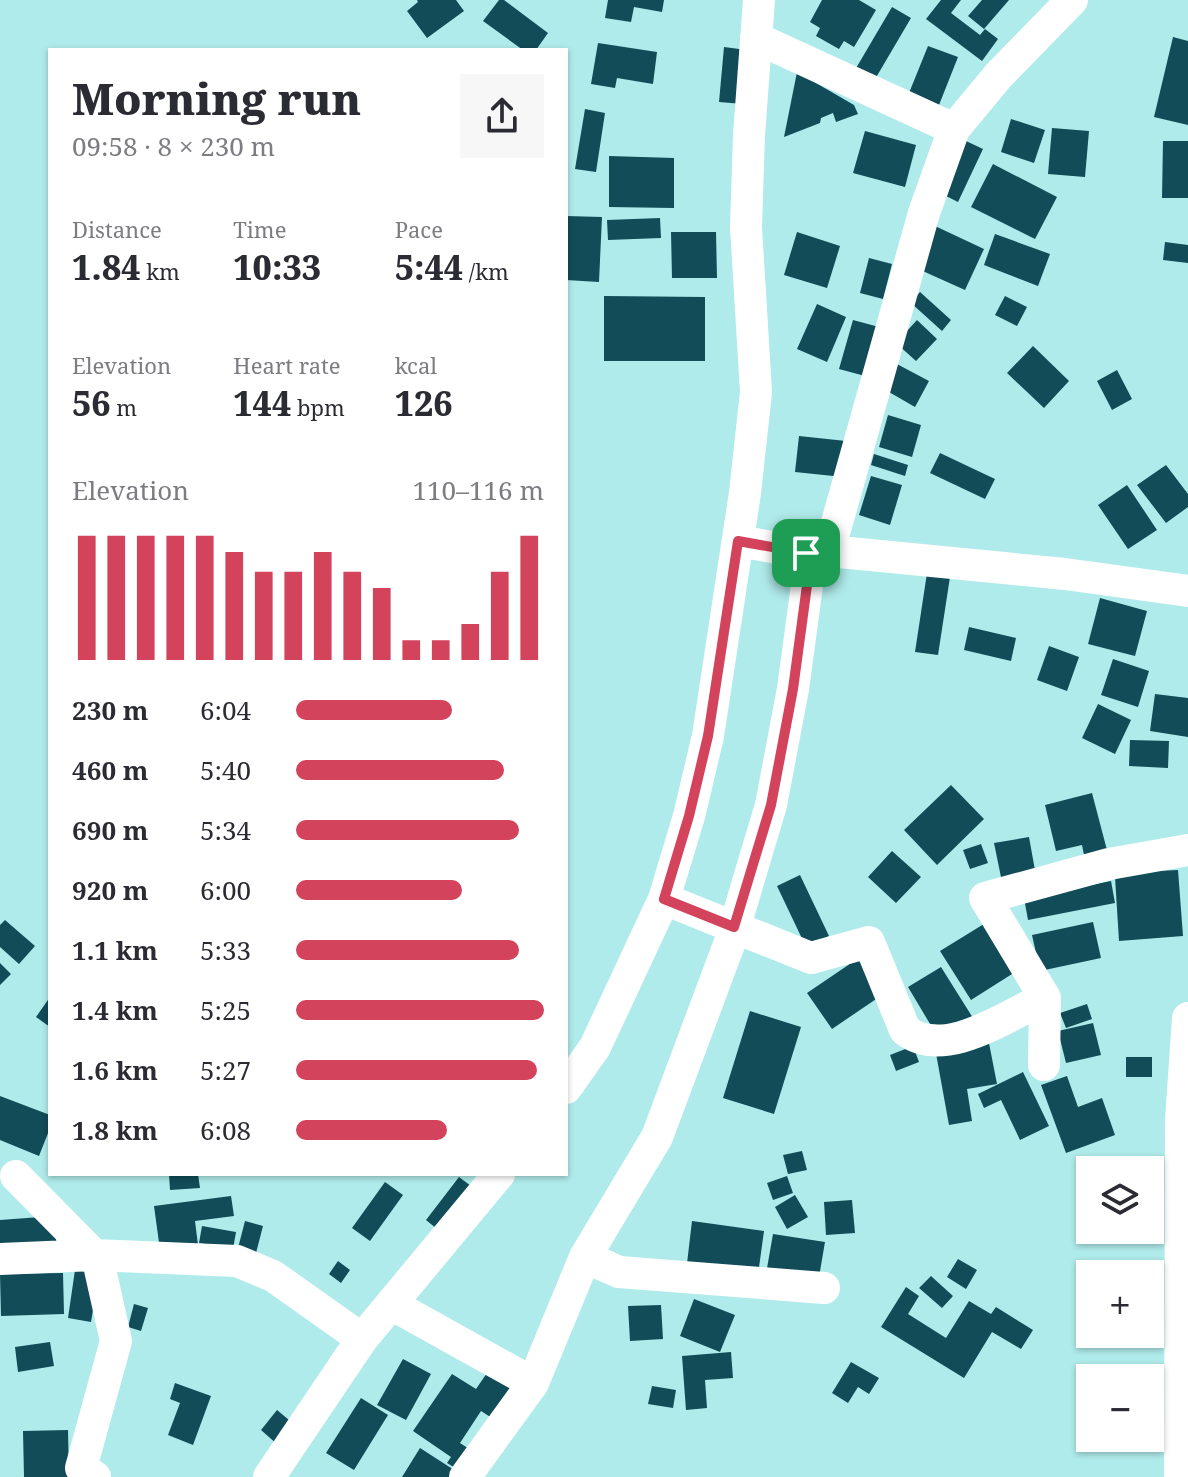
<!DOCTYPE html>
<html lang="en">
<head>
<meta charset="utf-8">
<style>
  :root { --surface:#fff; --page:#f7f7f7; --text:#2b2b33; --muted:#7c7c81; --accent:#d3435c }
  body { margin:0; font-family:"Noto Serif",serif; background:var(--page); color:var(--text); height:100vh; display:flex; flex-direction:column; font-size:30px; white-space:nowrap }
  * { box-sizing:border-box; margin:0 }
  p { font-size:26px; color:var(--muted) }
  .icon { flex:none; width:44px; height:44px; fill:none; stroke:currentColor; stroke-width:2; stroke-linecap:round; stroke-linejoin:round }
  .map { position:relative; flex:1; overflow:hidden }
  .drawer { position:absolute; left:48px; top:48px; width:520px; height:1128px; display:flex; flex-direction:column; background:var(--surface); border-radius:0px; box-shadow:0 2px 6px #0004 }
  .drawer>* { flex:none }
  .controls { position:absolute; left:1076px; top:1156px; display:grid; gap:16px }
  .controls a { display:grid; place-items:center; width:88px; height:88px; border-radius:0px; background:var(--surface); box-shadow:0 2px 6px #0004; font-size:40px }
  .pin { position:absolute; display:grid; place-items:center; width:68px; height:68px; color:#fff; margin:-34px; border-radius:16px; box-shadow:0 4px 12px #0006 }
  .round { display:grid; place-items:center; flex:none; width:84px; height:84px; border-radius:0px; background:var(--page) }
  .head { display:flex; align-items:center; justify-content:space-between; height:136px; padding:0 24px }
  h1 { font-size:44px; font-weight:800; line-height:60px }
  .stats { display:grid; grid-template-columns:repeat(3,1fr); gap:12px; height:136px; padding:8px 24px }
  .stats div { display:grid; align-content:center }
  .stats b { font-size:34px; font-weight:800 }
  .stats small { font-size:22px; font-weight:400 }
  .stats p { font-size:22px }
  .chart { height:224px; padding:16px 24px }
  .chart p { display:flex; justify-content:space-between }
  .chart svg { width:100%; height:144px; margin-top:8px; stroke:var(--accent); stroke-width:6 }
  ul { padding:0 24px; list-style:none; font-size:26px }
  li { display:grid; grid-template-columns:128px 96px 1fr; align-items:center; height:60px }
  li i { height:20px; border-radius:10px; background:var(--accent) }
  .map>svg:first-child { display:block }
  .building { fill:#114c58 }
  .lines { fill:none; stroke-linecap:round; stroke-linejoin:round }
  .minor { stroke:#fff; stroke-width:32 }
  .route-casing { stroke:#fff; stroke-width:16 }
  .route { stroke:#d3435c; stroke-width:10 }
</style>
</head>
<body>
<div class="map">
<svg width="1188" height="1477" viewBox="0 0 1188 1477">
  <rect width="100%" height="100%" fill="#afebea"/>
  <path class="building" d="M417,0H456L464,11L427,38L407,11L418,2Z
    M499,0H504L548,33L536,50H523L483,21Z
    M608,0H664L662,12L634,7L631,22L605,18Z
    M822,0H859L876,10L854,47L844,41L839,49L816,36L820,28L810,22Z
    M941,0H961L951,13L980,35L985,29L998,39L982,61L926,19Z
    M982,0H1009L984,29L968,16Z
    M892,7L911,18L871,86L852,75Z
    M1173,37L1188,41V125L1154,117Z
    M598,43L657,52L653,84L617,78L615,88L591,84Z
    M928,46L958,57L939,105L909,93Z
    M724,47L747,50L743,104L719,102Z
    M797,72L854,105L858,114L836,122L833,113L821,118L820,123L784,137Z
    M585,109L605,113L596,172L575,169Z
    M1011,119L1045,130L1034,163L1001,152Z
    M1052,128L1089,131L1085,177L1048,174Z
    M865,131L916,145L905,187L853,173Z
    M966,141L983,149L958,202L942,194Z
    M1163,141H1188V198H1162Z
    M609,156L674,158V208L609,207Z
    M993,164L1057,197L1035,239L971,207Z
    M566,216L602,217L599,282L566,280Z
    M660,218L661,238L608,240L607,220Z
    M935,226L984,249L965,290L916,268Z
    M671,232H716L717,278H672Z
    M797,232L840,246L827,288L784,275Z
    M995,234L1050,254L1038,286L984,265Z
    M1165,242L1188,245V263L1163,260Z
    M869,258L892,264L883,299L860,293Z
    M920,292L951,320L942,331L911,303Z
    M604,296L705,297V361H604Z
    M1005,296L1027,307L1017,326L995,315Z
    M817,304L846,317L827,362L797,349Z
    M853,320L879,327L865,376L839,369Z
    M917,320L937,339L916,361L896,343Z
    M1033,346L1069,381L1044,408L1007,373Z
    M895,363L929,381L915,407L882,388Z
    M1117,370L1132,399L1112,410L1097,381Z
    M888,415L921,425L912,457L879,447Z
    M799,436L846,441L843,477L795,472Z
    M940,453L995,479L985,499L930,473Z
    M874,454L908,465L905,476L871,465Z
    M1166,465L1188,494V507L1166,523L1137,485Z
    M871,476L902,485L890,525L859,515Z
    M1127,485L1157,530L1128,549L1098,505Z
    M927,573L950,577L938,655L915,652Z
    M1100,598L1147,611L1135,656L1088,644Z
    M969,627L1016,638L1011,661L964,650Z
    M1049,646L1079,657L1067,691L1037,680Z
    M1113,659L1149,671L1138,707L1101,695Z
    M1155,694L1188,698V737L1150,731Z
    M1098,704L1131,720L1115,754L1082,738Z
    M1130,740L1169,741L1168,768L1129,766Z
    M951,785L984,819L937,865L904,830Z
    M1092,793L1108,854L1085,860L1082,845L1056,851L1045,805Z
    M1029,837L1036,876L1002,882L994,843Z
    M981,844L988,863L970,869L963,850Z
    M892,851L921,877L896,903L868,877Z
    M1178,870L1183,936L1119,941L1115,877L1136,872Z
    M800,875L829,936L806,947L777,886Z
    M1111,881L1115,903L1028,920L1024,898Z
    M992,919L1023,967L971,1000L940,951Z
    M5,920L35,946L19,964L0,947V925Z
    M1093,922L1101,958L1040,971L1032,935Z
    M863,955L888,991L832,1029L807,993Z
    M0,963L11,974L0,985Z
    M941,967L973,1018L939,1039L908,987Z
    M50,997V1027L36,1017Z
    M1087,1004L1092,1019L1066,1028L1060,1013Z
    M750,1011L801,1027L774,1114L723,1098Z
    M1093,1023L1101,1055L1066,1063L1058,1031Z
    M988,1038L997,1084L967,1089L972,1121L949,1125L935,1048Z
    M913,1046L919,1062L896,1071L890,1055Z
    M1126,1057H1152V1077H1126Z
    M1023,1072L1049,1126L1020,1140L1001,1100L984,1108L978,1094Z
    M1067,1076L1078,1107L1102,1098L1115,1135L1066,1153L1041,1085Z
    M0,1096L50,1115V1128L39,1156L0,1140Z
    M802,1151L807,1170L788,1174L783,1155Z
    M169,1174H198L200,1188L170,1190Z
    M787,1176L793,1193L773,1200L767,1183Z
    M459,1177L475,1189L442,1233L426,1220Z
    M385,1182L403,1195L370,1241L352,1228Z
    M795,1195L808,1217L787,1229L775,1207Z
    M231,1196L234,1216L195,1221L198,1245L160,1250L154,1206Z
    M852,1200L855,1233L826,1235L824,1202Z
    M54,1216L57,1251L0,1256V1220Z
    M245,1221L263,1226L256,1253L238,1248Z
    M692,1221L764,1231L757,1282L686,1272Z
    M202,1226L236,1232L233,1249L199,1243Z
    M773,1234L825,1242L818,1283L766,1274Z
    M958,1259L977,1270L966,1289L947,1277Z
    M338,1261L350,1270L341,1283L329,1274Z
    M75,1270L99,1274L91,1322L68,1318Z
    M63,1273L64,1314L1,1316L0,1274Z
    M931,1276L953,1296L942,1308L919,1288Z
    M906,1287L919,1296L908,1314L946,1338L969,1301L991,1314L996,1307L1033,1330L1021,1349L992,1332L964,1378L881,1327Z
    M694,1299L735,1315L720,1352L680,1336Z
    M134,1304L148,1308L141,1331L128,1327Z
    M661,1305L663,1339L630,1341L628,1306Z
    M50,1342L54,1366L18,1372L15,1347Z
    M731,1352L733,1378L705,1380L707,1408L686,1410L682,1356Z
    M403,1359L431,1374L406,1420L377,1405Z
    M851,1362L879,1378L869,1394L858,1387L848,1403L832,1393Z
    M487,1373L518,1393L498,1422L481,1411L460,1443L477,1454L465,1474L447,1463L451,1457L413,1431L452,1374L476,1389Z
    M175,1383L211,1396L193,1445L168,1435L180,1403L170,1399Z
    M652,1386L676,1390L673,1408L648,1404Z
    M361,1398L388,1415L354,1470L326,1453Z
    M277,1410L295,1425L278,1445L261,1430Z
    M68,1430L69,1477H24L23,1431Z
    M420,1448L465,1477H402Z"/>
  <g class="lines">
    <path class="minor" d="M756,38L954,129
      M738,541L806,553L829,551L1065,574L1188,591
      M829,551L924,213L954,129L998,76L1072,0
      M664,899L811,958L869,942L905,1030C944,1061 1006,1016 1045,998
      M1044,1065L1045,998L985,898L1109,864L1188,850
      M566,1088L595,1047L664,899L689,816L708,736L745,493L756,392L746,227L749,135L759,0
      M16,1176L94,1255
      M585,1257L619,1272L824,1288
      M0,1259L94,1255L237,1261L273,1276L362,1339
      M391,1304L533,1383
      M95,1477L81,1468L116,1341L97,1256
      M269,1477L362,1339L499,1174
      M465,1477L533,1383L585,1257L657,1137L731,939L771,805L793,689L808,578L806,553
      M1180,1477L1181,1120L1188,1018"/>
  </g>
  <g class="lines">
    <g class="route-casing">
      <path id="route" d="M738,541L806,553L808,578L793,689L771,805L734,927L664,899L689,816L708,736Z"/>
    </g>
    <use href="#route" class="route"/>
  </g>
</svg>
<div class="controls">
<a><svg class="icon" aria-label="layers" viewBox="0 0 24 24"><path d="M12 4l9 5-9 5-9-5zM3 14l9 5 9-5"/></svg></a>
<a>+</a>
<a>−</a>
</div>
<div class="pin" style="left:806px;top:553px;background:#1e9e55"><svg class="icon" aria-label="arrive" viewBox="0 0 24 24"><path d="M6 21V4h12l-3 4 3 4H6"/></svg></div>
<section class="drawer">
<div class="head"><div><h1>Morning run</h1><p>09:58 · 8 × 230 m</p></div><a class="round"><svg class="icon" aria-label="share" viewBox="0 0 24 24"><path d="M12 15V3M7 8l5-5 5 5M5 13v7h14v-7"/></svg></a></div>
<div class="stats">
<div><p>Distance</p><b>1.84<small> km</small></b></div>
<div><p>Time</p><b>10:33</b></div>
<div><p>Pace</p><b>5:44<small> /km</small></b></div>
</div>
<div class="stats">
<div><p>Elevation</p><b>56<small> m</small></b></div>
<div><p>Heart rate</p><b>144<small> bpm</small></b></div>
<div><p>kcal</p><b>126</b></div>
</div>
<div class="chart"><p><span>Elevation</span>110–116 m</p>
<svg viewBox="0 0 160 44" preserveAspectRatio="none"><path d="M5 44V6M15 44V6M25 44V6M35 44V6M45 44V6M55 44V11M65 44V17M75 44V17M85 44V11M95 44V17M105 44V22M115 44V38M125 44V38M135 44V33M145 44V17M155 44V6"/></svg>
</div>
<ul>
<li><b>230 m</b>6:04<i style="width:63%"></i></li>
<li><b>460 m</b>5:40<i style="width:84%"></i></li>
<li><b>690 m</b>5:34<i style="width:90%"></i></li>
<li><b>920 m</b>6:00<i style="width:67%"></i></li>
<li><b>1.1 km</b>5:33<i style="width:90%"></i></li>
<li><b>1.4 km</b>5:25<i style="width:100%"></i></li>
<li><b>1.6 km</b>5:27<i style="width:97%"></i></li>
<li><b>1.8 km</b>6:08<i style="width:61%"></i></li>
</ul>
</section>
</div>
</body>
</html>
